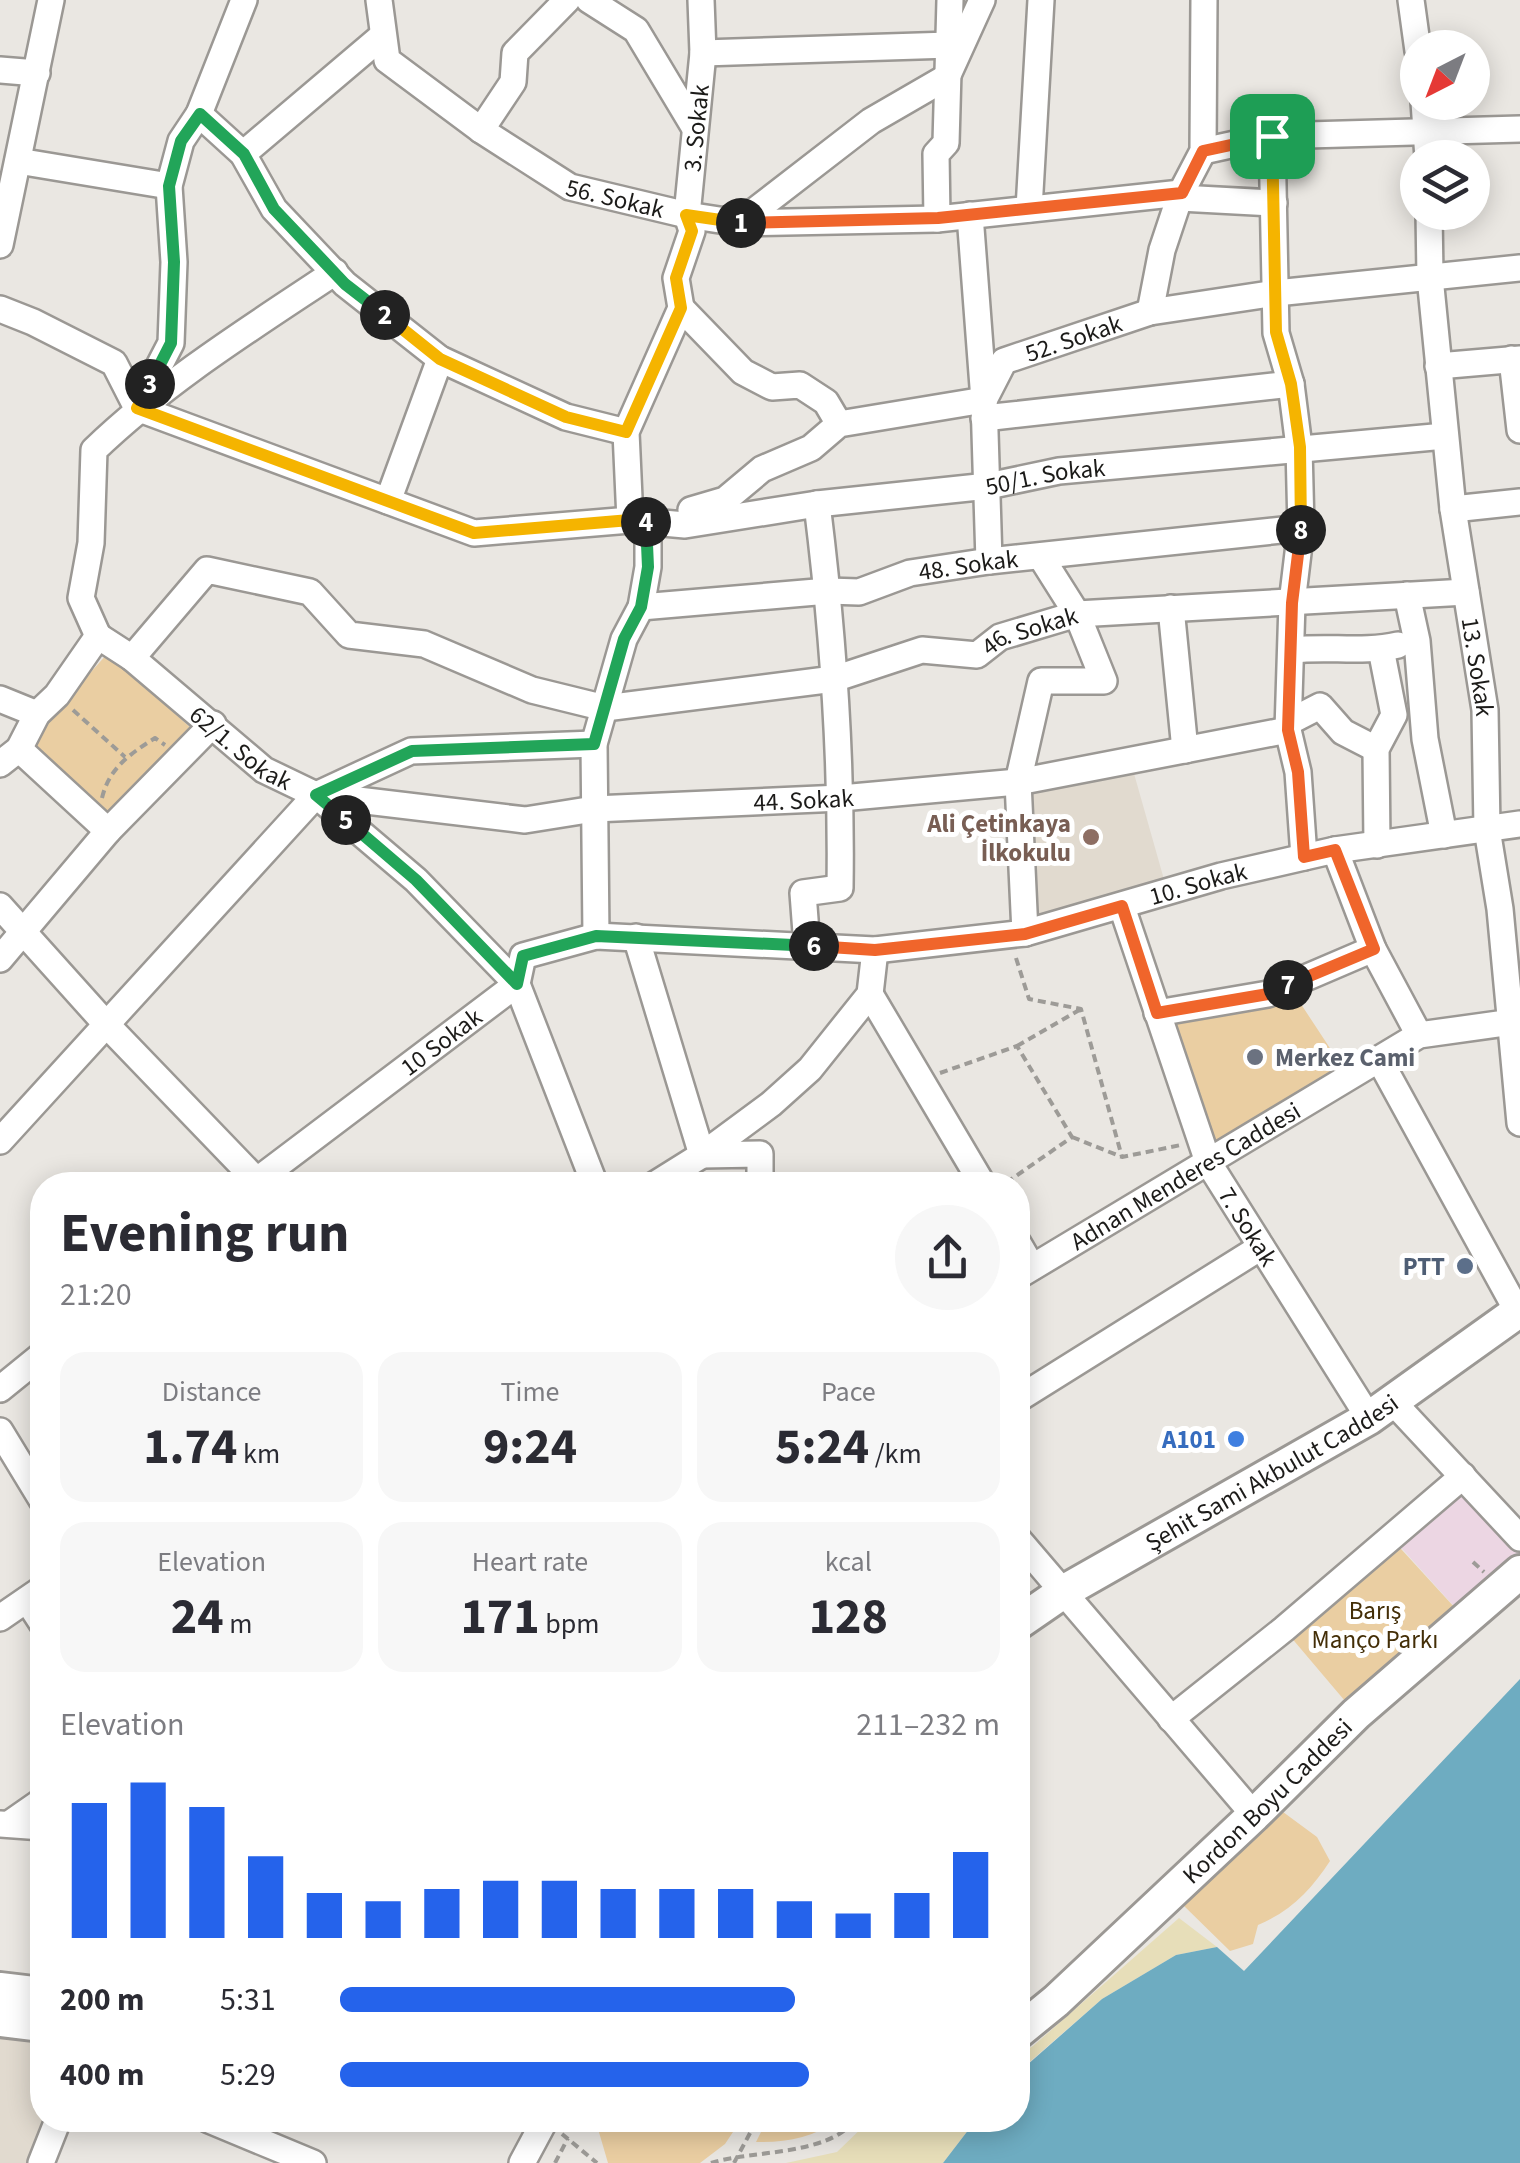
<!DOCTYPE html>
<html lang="en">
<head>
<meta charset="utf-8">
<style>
  :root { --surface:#fff; --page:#f7f7f7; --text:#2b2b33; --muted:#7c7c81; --accent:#2563eb }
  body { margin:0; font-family:"Source Sans 3",sans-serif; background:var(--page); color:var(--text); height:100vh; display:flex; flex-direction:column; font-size:38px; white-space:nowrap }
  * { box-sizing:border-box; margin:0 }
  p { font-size:32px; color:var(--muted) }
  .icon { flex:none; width:55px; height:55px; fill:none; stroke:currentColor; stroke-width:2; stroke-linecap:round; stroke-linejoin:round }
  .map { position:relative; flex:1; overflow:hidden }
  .sheet { position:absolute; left:30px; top:1172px; width:1000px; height:960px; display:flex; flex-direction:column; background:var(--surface); border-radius:40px; box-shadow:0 5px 25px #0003 }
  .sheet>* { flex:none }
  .needle { width:65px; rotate:222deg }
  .controls { position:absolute; left:1400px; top:30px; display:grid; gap:20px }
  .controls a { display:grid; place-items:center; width:90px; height:90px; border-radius:50%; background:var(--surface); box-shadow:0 5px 25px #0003; font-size:50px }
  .pin { position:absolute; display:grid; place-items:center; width:85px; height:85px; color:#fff; margin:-42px; border-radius:20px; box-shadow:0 5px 15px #0006 }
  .km { position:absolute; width:50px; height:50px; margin:-25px; border-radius:50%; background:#222; color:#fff; font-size:28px; line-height:50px; text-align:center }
  .round { display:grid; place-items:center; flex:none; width:105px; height:105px; border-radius:52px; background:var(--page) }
  .head { display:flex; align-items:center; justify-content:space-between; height:170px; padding:0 30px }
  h1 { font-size:55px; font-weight:700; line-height:75px }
  .figures { display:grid; grid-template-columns:repeat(3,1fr); gap:15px; height:170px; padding:10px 30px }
  .figures div { display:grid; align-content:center; border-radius:25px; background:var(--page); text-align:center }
  .figures b { font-size:50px; font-weight:700 }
  .figures small { font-size:28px; font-weight:400 }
  .figures p { font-size:28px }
  .chart { height:280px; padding:20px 30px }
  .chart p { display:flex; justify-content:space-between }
  .chart svg { width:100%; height:180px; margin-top:10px; stroke:var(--accent); stroke-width:6 }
  ul { padding:0 30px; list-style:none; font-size:32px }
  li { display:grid; grid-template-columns:160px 120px 1fr; align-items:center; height:75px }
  li i { height:25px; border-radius:12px; background:var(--accent) }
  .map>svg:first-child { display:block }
  .commercial { fill:#ecd6e3 }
  .built { fill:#e1dacf }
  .green { fill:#eacea2 }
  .sand { fill:#e7deb9 }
  .water { fill:#6eacc1 }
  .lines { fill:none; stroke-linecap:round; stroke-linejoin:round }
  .minor-casing { stroke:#9b9894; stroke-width:30 }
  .major-casing { stroke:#9b9894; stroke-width:38 }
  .path { stroke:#9d9b97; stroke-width:4; stroke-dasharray:8 5; stroke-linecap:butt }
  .minor { stroke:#fff; stroke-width:25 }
  .major { stroke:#fff; stroke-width:32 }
  .split-1-casing { stroke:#fff; stroke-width:20 }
  .split-2-casing { stroke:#fff; stroke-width:20 }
  .split-3-casing { stroke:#fff; stroke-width:20 }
  .split-4-casing { stroke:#fff; stroke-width:20 }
  .split-5-casing { stroke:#fff; stroke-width:20 }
  .split-6-casing { stroke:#fff; stroke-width:20 }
  .split-7-casing { stroke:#fff; stroke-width:20 }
  .split-8-casing { stroke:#fff; stroke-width:20 }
  .split-9-casing { stroke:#fff; stroke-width:20 }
  .split-1 { stroke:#f0652b; stroke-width:12 }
  .split-2 { stroke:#f5b400; stroke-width:12 }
  .split-3 { stroke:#22a559; stroke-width:12 }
  .split-4 { stroke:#f5b400; stroke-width:12 }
  .split-5 { stroke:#22a559; stroke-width:12 }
  .split-6 { stroke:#22a559; stroke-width:12 }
  .split-7 { stroke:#f0652b; stroke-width:12 }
  .split-8 { stroke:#f0652b; stroke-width:12 }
  .split-9 { stroke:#f5b400; stroke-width:12 }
  .education-dot { fill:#8d6e63; stroke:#fff; stroke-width:4 }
  .worship-dot { fill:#6b7280; stroke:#fff; stroke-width:4 }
  .service-dot { fill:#5c6f8a; stroke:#fff; stroke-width:4 }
  .shop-dot { fill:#3f7fe0; stroke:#fff; stroke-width:4 }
  .labels { text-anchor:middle; stroke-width:10; stroke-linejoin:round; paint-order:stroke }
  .street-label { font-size:25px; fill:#1c1b19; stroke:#fff }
  .education-label { font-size:25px; font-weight:bold; fill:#785e54; stroke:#fff; text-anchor:end }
  .worship-label { font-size:25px; font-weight:bold; fill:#5b616d; stroke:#fff; text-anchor:start }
  .service-label { font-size:25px; font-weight:bold; fill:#4e5e75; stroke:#fff; text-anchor:end }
  .shop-label { font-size:25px; font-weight:bold; fill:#366cbe; stroke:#fff; text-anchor:end }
  .park-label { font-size:25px; fill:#432e07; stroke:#fff }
</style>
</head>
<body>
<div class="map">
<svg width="1520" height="2163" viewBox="0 0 1520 2163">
  <rect width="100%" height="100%" fill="#eae7e2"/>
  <path class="commercial" d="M1461,1488L1520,1553V1560L1460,1613L1398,1544Z"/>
  <path class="built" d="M1133,770L1165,883L1036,921L1028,790Z
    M0,2020L42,2025V2120H58L41,2163H0Z"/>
  <path class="green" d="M108,653L193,730L114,818L29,741Z
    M1293,992L1345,1071L1212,1154L1168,1019Z
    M1391,1538L1466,1620L1356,1714L1284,1629Z
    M1279,1809L1317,1837L1330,1861C1311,1890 1291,1911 1258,1925L1253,1944L1230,1951L1182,1904Z
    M599,2120H741L725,2144L700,2163H608L596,2122Z
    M767,2120H840C812,2137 788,2143 756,2142Z"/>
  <path class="sand" d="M1179,1918L1217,1947L1176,1955L1102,1999L1018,2072V2055L1033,2046Z
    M870,2120H976L943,2163H786L837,2152Z"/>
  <path class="water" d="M1520,1679V2163H943L976,2120H1018V2073L1102,1999L1176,1955L1217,1947L1244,1971Z"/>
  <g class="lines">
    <g class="minor-casing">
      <g id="minor">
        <path id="s1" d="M379,0L387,60L481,130L570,187L687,215L739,223L937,219L1181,193"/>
        <path d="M589,0L636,30L693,125"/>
        <path d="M1411,0L1418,51"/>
        <path d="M703,53L950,45"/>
        <path d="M0,70L37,73"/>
        <path d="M1424,102L1428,158"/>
        <path d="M199,114L243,154L274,209L345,284L440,359L566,417L626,432"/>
        <path d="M481,130L513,82L515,53L567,0"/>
        <path d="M1272,136L1276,333L1291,384L1299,447L1301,528L1292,603L1288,730L1298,772L1304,857"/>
        <path d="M1203,151L1272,136L1520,129"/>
        <path d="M243,154L381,37"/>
        <path d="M18,161L169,186"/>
        <path d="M1180,198L1274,203"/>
        <path d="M1029,209L1041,0"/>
        <path id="s2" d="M1429,212L1430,277L1453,509L1485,710L1487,829L1500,909L1520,1123"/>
        <path d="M970,215L984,400L989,561"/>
        <path d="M937,219L936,154L946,143L950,0"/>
        <path d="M739,223L871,121L947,77L982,0"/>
        <path d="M0,245L51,0"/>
        <path d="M681,308L743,372L772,387L800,385L826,402L839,424"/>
        <path d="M0,309L33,322L114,363L137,408"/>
        <path d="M1150,312L1162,250L1181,193L1203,151L1204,0"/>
        <path d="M1512,359L1520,430"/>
        <path d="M1438,366L1520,359"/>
        <path d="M141,401L171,343L174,262L169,186L181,141L199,114L244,0"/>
        <path id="s3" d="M137,408L474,533L630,520L685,525L817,504L988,486L1059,471L1445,436"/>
        <path d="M984,418L1291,384"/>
        <path d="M388,501L440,359"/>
        <path d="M1453,509L1520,502"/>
        <path id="s4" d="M691,510L725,500L762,469L811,448L839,424L984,400L1004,361L1150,312L1276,293L1520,268"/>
        <path id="s5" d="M630,520L626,432L681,308L676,278L692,231L687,215L703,53L701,0"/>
        <path d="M1407,595L1417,641L1425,739L1444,835"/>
        <path id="s6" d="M641,607L828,591L859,592L910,573L989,561L1301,528"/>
        <path d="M1171,608L1185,750"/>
        <path id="s7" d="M98,636L132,658L264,770L316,795L416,880L517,984L595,1185"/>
        <path d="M98,636L81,598L91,543L94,450C167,380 251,328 335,272"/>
        <path d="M1293,650C1328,646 1364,653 1398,645"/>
        <path id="s8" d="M132,658L207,570L310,592L349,635L424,644L532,690L605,708L834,679L922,650L977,655L1000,637L1077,614L1466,592"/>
        <path d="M0,699L37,714"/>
        <path d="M1289,722L1320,706L1343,732L1376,749"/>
        <path d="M19,749L108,831"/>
        <path d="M0,764L19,749L37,714L57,695L98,636"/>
        <path id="s9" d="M316,795L525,820L594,809L841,798L1018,782L1288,730"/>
        <path d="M1377,845L1376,749L1394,715L1381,649"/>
        <path d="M1335,850L1373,949L1419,1035"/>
        <path d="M0,906L106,1024L261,1185"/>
        <path id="s10" d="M1122,907L1208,1162L1369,1418"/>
        <path d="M1025,933L1018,782L1041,681H1104L1077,614L1041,557"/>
        <path d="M596,936L594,744L624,639L641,607L648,567V523"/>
        <path d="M636,937L702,1155L760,1154V1185"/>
        <path d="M807,946L803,893L840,888C842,759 833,632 817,504"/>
        <path d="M0,959L108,831L213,724"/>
        <path d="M870,994L983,1185"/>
        <path d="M1157,1013L1268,994L1373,949"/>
        <path d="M1379,1059L1520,1316"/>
        <path d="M0,1141L316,795L411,751L594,744"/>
        <path id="s11" d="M251,1185L517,984L523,956L596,936L875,950L1025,933L1221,876L1335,850L1520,824"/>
        <path d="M654,1185L702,1155L771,1104L810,1069L870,994L875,950"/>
        <path d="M1018,1243L1032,1267"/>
        <path id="s12" d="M1018,1276L1419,1035L1520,1021"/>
        <path d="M0,1389L42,1355"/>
        <path d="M1018,1399L1261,1247"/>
        <path d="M1393,1402L1520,1538"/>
        <path d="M0,1431L42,1500"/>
        <path d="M1018,1539L1254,1815"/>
        <path d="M27,1600L42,1623"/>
        <path d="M0,1618L42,1589"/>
        <path d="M1171,1719L1284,1629L1463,1476"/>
        <path d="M0,1824L42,1827"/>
        <path d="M9,1824L42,1801"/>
        <path d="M209,2120L313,2163"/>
        <path d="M41,2163L58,2120"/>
        <path d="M522,2163L545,2120"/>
      </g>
    </g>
    <g class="major-casing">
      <g id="major">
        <path id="s13" d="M1018,1623L1063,1592L1369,1418L1520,1310"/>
        <path d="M0,1989L42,1994"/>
        <path d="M0,2020L42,2025"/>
        <path id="s14" d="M1018,2032L1056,2001L1254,1815L1356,1714L1520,1572"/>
      </g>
    </g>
    <path class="path" d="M73,710L125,757
      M102,798C109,768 130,754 155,738L165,745
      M1016,958L1029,999L1081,1009L1122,1157
      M1017,1046L1081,1009
      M940,1073L1017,1046L1072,1137L1003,1185
      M1072,1137L1122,1157L1181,1145
      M1473,1562L1484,1572
      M562,2134L597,2163
      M555,2163L568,2138
      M711,2163C752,2150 828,2156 855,2120
      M734,2163L757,2120"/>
    <use href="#minor" class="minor"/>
    <use href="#major" class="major"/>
  </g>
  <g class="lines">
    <g class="split-1-casing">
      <path id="split-1" d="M741,223L938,218L1182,193L1203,151L1272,136"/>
    </g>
    <g class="split-2-casing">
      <path id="split-2" d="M385,315L440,359L566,417L626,432L681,308L676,278L692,231L686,215L741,223"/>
    </g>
    <g class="split-3-casing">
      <path id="split-3" d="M150,384L171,343L174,262L169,186L181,141L200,114L244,154L274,209L345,284L385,315"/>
    </g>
    <g class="split-4-casing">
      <path id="split-4" d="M150,384L137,408L474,533L630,520L646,522"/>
    </g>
    <g class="split-5-casing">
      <path id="split-5" d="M346,820L316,795L412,751L594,744L624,639L641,607L648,567L646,522"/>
    </g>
    <g class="split-6-casing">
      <path id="split-6" d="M346,820L416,880L517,984L523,956L596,936L814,946"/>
    </g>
    <g class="split-7-casing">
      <path id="split-7" d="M814,946L875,950L1025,934L1122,906L1157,1013L1268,994L1288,985"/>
    </g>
    <g class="split-8-casing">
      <path id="split-8" d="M1288,985L1374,949L1335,850L1304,857L1298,772L1288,730L1292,603L1301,530"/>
    </g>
    <g class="split-9-casing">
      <path id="split-9" d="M1272,136L1276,332L1291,384L1300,447L1301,530"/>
    </g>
    <use href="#split-1" class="split-1"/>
    <use href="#split-2" class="split-2"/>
    <use href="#split-3" class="split-3"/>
    <use href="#split-4" class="split-4"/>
    <use href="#split-5" class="split-5"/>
    <use href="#split-6" class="split-6"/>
    <use href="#split-7" class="split-7"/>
    <use href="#split-8" class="split-8"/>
    <use href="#split-9" class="split-9"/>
  </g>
  <circle class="education-dot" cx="1091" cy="837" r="10"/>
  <circle class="worship-dot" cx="1255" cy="1057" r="10"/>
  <circle class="service-dot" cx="1465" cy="1266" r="10"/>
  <circle class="shop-dot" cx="1236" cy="1439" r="10"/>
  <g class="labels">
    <g class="street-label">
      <text dy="9" stroke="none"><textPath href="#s5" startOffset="408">3. Sokak</textPath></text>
      <text dy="9" stroke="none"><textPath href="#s1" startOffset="330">56. Sokak</textPath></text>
      <text dy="9" stroke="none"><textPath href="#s4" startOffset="438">52. Sokak</textPath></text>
      <text dy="9" stroke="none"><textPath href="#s3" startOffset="935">50/1. Sokak</textPath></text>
      <text dy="9" stroke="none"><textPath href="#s6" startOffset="332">48. Sokak</textPath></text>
      <text dy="9" stroke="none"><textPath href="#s8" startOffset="985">46. Sokak</textPath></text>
      <text dy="9" stroke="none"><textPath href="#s2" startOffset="458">13. Sokak</textPath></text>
      <text dy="9" stroke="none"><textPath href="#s7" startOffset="182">62/1. Sokak</textPath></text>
      <text dy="9" stroke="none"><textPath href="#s9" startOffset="490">44. Sokak</textPath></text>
      <text dy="9" stroke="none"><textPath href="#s11" startOffset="1048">10. Sokak</textPath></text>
      <text dy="9" stroke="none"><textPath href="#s11" startOffset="238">10 Sokak</textPath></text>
      <text dy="9" stroke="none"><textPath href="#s12" startOffset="195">Adnan Menderes Caddesi</textPath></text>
      <text dy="9" stroke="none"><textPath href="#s10" startOffset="345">7. Sokak</textPath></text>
      <text dy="9" stroke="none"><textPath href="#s13" startOffset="295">Şehit Sami Akbulut Caddesi</textPath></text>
      <text dy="9" stroke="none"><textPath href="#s14" startOffset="340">Kordon Boyu Caddesi</textPath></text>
    </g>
    <g class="education-label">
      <text x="1071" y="832">Ali Çetinkaya<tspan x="1071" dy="29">İlkokulu</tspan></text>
    </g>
    <g class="worship-label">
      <text x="1275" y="1066">Merkez Cami</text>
    </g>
    <g class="service-label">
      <text x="1445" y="1275">PTT</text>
    </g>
    <g class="shop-label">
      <text x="1216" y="1448">A101</text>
    </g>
    <g class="park-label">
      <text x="1375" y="1619">Barış<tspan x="1375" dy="29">Manço Parkı</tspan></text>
    </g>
  </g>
</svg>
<div class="controls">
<a><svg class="needle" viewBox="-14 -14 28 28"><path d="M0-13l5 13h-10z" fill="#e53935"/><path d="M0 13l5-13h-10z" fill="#7c7c81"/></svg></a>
<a><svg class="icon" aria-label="layers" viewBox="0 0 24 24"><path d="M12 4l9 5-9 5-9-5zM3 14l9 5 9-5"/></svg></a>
</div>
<div class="pin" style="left:1272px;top:136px;background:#1e9e55"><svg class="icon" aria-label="arrive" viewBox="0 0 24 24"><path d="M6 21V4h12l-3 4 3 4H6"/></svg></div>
<b class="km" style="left:741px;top:223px">1</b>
<b class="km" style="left:385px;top:315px">2</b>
<b class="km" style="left:150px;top:384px">3</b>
<b class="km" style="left:646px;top:522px">4</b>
<b class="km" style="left:346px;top:820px">5</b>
<b class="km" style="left:814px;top:946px">6</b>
<b class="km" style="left:1288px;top:985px">7</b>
<b class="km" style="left:1301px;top:530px">8</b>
<section class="sheet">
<div class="head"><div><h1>Evening run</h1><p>21:20</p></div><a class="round"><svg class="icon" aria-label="share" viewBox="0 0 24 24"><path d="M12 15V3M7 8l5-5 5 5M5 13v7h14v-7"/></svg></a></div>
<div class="figures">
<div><p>Distance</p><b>1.74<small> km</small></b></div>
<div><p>Time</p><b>9:24</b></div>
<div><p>Pace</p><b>5:24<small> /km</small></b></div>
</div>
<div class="figures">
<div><p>Elevation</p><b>24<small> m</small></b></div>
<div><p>Heart rate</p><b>171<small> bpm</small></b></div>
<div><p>kcal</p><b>128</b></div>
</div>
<div class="chart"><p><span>Elevation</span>211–232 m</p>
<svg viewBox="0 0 160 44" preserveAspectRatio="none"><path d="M5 44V11M15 44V6M25 44V12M35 44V24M45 44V33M55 44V35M65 44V32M75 44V30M85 44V30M95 44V32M105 44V32M115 44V32M125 44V35M135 44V38M145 44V33M155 44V23"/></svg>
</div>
<ul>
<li><b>200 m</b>5:31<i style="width:69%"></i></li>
<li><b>400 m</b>5:29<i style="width:71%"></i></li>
</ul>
</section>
</div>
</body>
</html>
